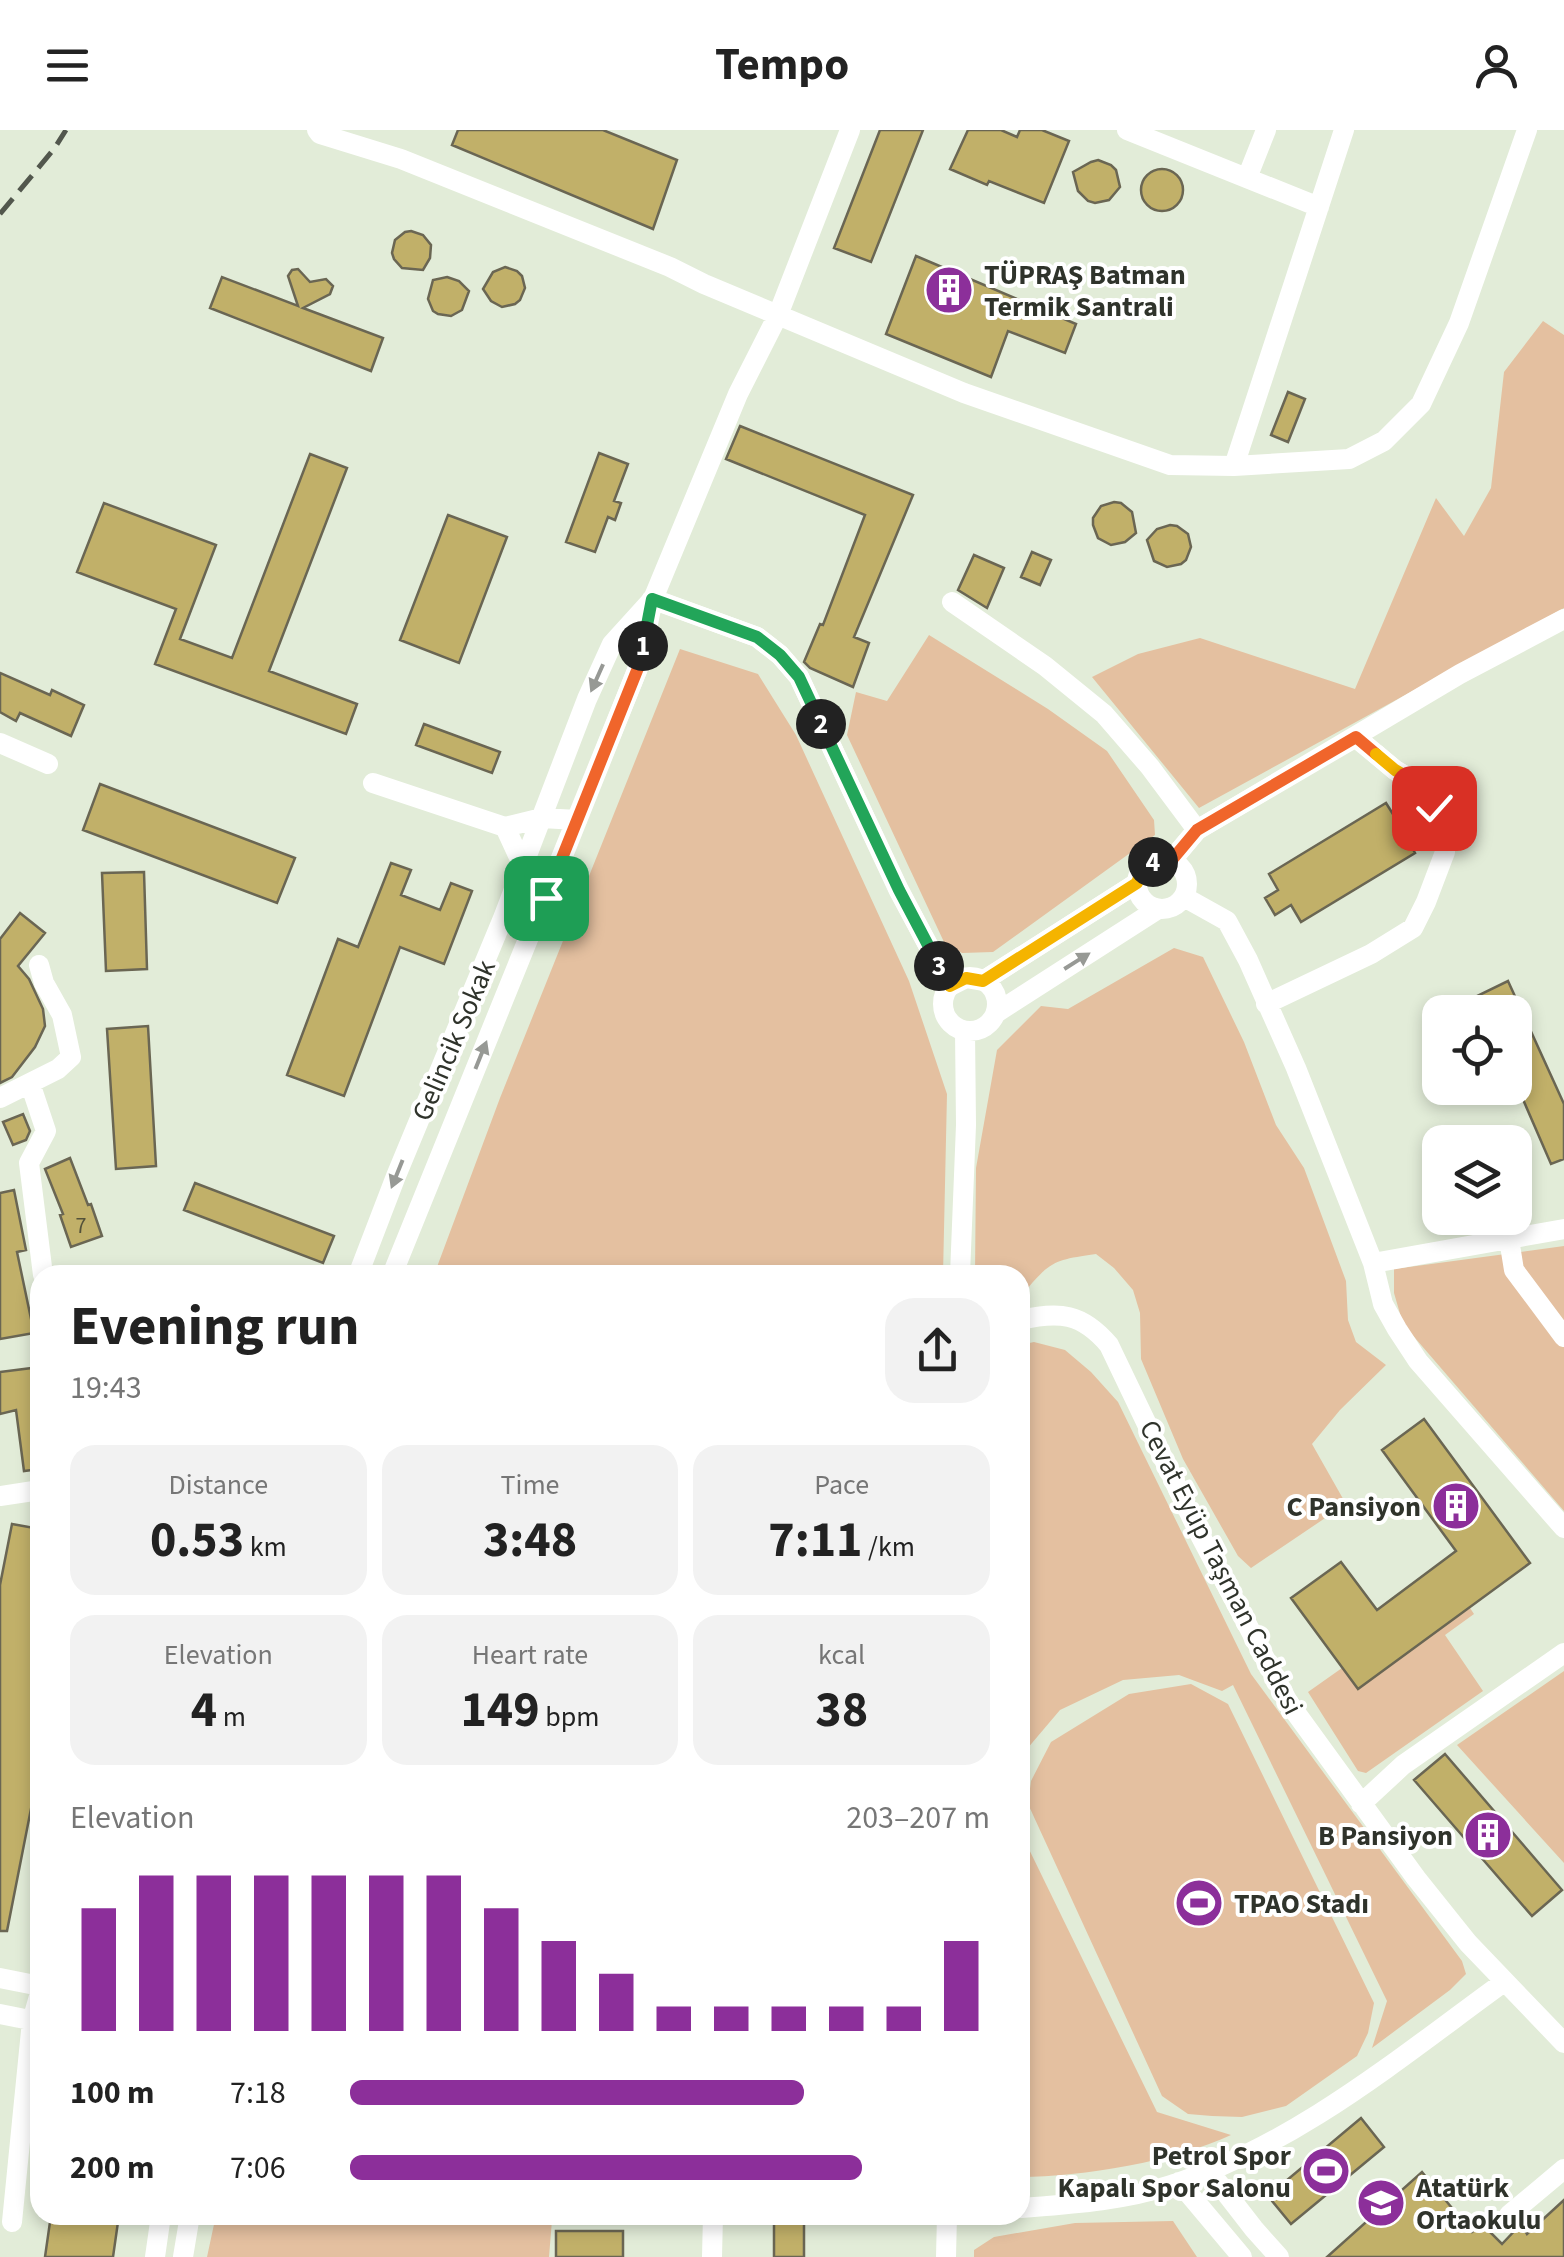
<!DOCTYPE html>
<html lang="en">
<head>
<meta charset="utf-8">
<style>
  :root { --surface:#fff; --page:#f2f2f2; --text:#222; --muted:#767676; --accent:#8c2f9a }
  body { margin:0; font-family:"Source Sans 3",sans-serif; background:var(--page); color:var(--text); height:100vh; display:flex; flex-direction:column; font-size:38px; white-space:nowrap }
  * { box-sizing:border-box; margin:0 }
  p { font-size:32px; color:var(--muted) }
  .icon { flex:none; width:55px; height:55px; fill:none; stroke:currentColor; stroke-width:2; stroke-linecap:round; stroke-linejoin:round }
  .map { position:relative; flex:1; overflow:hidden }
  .drawer { position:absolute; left:30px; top:1135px; width:1000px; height:960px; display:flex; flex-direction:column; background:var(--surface); border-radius:30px; box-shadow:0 5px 15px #0003 }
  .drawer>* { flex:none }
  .buttons { position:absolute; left:1422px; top:865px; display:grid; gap:20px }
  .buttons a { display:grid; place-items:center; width:110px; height:110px; border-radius:20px; background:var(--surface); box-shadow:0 5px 15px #0003; font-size:50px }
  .pin { position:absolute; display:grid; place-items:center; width:85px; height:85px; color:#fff; margin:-42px; border-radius:20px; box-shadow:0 5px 15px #0006 }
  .km { position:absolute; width:50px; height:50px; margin:-25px; border-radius:50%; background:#222; color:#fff; font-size:28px; line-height:50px; text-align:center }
  .round { display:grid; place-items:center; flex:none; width:105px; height:105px; border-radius:30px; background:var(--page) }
  .overview { display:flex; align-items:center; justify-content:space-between; height:170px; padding:0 40px }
  h1 { font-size:55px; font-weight:700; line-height:75px }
  .figures { display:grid; grid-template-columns:repeat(3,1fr); gap:15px; height:170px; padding:10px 40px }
  .figures div { display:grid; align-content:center; border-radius:25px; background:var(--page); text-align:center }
  .figures b { font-size:50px; font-weight:700 }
  .figures small { font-size:28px; font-weight:400 }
  .figures p { font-size:28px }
  .chart { height:280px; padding:20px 40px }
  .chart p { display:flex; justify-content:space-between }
  .chart svg { width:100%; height:180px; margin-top:10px; stroke:var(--accent); stroke-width:6 }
  ul { padding:0 40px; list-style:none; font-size:32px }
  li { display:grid; grid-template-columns:160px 120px 1fr; align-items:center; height:75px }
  li i { height:25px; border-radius:12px; background:var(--accent) }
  header { display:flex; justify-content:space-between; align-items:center; height:130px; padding:0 40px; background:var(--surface); font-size:45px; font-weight:700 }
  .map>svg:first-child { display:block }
  .green { fill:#e4c0a0 }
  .building { fill:#c1b069; stroke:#6a6653; stroke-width:2.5 }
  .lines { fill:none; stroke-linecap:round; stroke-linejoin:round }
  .minor { stroke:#fff; stroke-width:20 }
  .rail { stroke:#52574d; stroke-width:5; stroke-dasharray:20 10; stroke-linecap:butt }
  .oneway { fill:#979995 }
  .split-1-casing { stroke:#fff; stroke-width:20 }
  .split-2-casing { stroke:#fff; stroke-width:20 }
  .split-3-casing { stroke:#fff; stroke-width:20 }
  .split-4-casing { stroke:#fff; stroke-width:20 }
  .split-5-casing { stroke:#fff; stroke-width:20 }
  .split-6-casing { stroke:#fff; stroke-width:20 }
  .split-1 { stroke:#f0652b; stroke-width:12 }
  .split-2 { stroke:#22a559; stroke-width:12 }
  .split-3 { stroke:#22a559; stroke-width:12 }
  .split-4 { stroke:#f5b400; stroke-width:12 }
  .split-5 { stroke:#f0652b; stroke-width:12 }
  .split-6 { stroke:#f5b400; stroke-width:12 }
  .labels { text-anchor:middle; stroke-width:8; stroke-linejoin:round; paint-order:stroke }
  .number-label { font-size:22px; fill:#54523a }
  .poi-label { font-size:28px; font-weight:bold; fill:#2f332b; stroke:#fff; text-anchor:start }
  .street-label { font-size:28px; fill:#2f332b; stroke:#fff }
</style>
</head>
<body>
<header><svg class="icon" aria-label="menu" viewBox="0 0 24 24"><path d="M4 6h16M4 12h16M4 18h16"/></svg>Tempo<svg class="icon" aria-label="person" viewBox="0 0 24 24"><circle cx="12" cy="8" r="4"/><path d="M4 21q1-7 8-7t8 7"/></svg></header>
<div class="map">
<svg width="1564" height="2127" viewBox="0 0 1564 2127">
  <rect width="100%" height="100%" fill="#e2ecd8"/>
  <path class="green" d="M1543,191L1564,205V478L1199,678L1092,547L1138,524L1200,508L1355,559L1436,368L1464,406L1491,358L1504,242Z
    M929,505L1048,579L1107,621L1154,690L1155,705L993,822L962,823L944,812L847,605L856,562L887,571Z
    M680,519L758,544L796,605L909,851L947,964L943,1145H434L500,968Z
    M1174,818L1203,827L1244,912L1276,995L1304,1038L1346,1151L1348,1190L1356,1212L1386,1235L1340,1280L1312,1314L1346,1374L1251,1438L1238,1426L1183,1329L1141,1229L1140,1183L1133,1160L1114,1138L1096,1124C1054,1130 1050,1131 1023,1164L1020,1165V1145H975L976,1038L997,920L1041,876L1068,879Z
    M1564,1116V1381L1403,1194L1394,1163V1139Z
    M1034,1212L1065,1220L1091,1242L1118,1272L1251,1544L1462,1831L1466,1844L1450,1860L1372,1918L1387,1871L1233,1555L1222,1561L1179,1545L1123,1550L1060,1580L1021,1626L1020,1630V1215Z
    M1470,1478L1474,1484L1445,1505L1483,1561L1366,1643L1358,1641L1308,1562L1342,1538L1358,1559L1408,1522L1403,1497L1417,1516Z
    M1564,1541V1733L1457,1615Z
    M1191,1554L1228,1574L1374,1873L1368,1903L1357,1926L1286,1976L1242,1987L1212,1986L1188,1984L1162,1966L1028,1674L1031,1651L1051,1612L1129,1564Z
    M1020,1708L1024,1709L1157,1982L1231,2005C1175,2031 1083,2047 1020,2047Z
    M216,2085H688L687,2095L552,2090L549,2127H207Z
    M1173,2091L1197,2127H974V2120L994,2107L1075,2093Z"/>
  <path class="building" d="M458,0H603L677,30L653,99L452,15Z
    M880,0H923L871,132L834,118Z
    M968,0H1001L1017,7L1020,0H1042L1069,11L1044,73L989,51L987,55L950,39Z
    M1098,30L1111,35L1116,40L1120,57L1109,70L1095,73L1088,71L1078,61L1073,42L1091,32Z
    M1141 60a21 21 0 1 1 42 0a21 21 0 1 1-42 0Z
    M411,101L423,105L431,115L430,128L423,140L402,138L394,129L392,123L395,110L405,102Z
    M916,126L1076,194L1065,223L1008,201L991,247L886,204Z
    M505,137L517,141L522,146L525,158L520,170L515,174L502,177L491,171L483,159L493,142Z
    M298,139L310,152L326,149L333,156L330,164L303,178L383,208L371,241L210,178L222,147L298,176L288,146L292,140Z
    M447,147L459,151L469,161L462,180L451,186L438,184L433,181L428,169L433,150Z
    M1288,262L1305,269L1288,312L1271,305Z
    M740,296L913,365L854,507L869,513L853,557L810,538L804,532L820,494L823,495L865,385L726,329Z
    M599,323L628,334L614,371L621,373L615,390L608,387L595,422L566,412Z
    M310,324L347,338L269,541L357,574L346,604L155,534L176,479L77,442L104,373L216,415L180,509L232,528Z
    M1114,372L1121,373L1132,382L1136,403L1125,412L1111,415L1098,408L1093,395V388L1101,376Z
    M448,385L507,407L459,533L400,510Z
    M1170,395L1177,396L1188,404L1191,417L1186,430L1181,434L1167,437L1154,431L1147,410L1157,399Z
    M1032,422L1051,430L1040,455L1021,447Z
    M974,425L1004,438L987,478L958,460Z
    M0,543L50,565L52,560L84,575L71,606L20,583L16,591L0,582Z
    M424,594L500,622L492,643L416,615Z
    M100,654L295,728L277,773L83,700Z
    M1386,673L1396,689L1412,679L1424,698L1407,709L1415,723L1301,792L1291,775L1275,785L1265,768L1278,760L1269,744Z
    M391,733L411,740L401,765L440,780L451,753L472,761L444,834L400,817L344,966L287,945L338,809L358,817Z
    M144,742L147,839L106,841L102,743Z
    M20,783L45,803L18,836L29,849L43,879L45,896L35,917L12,947L0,953V809Z
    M1508,851L1564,974V1029L1551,1034L1515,951V882H1485L1477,866Z
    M148,896L156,1036L116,1039L107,899Z
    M23,984L30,1001L26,1010L13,1015L3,992Z
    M70,1028L88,1075L91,1074L102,1106L71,1117L60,1085L63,1084L45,1039Z
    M195,1053L334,1106L323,1133L184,1080Z
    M14,1060L26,1120L17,1122L34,1203L0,1209V1063Z
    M40,1237V1339L24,1341L16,1280L0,1284V1242Z
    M1424,1289L1530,1433L1358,1559L1291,1468L1341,1432L1377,1480L1456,1421L1382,1320Z
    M12,1394L40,1399V1633L7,1801H0V1455Z
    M1445,1624L1562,1760L1532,1786L1414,1650Z
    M1361,1988L1384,2017L1291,2094L1268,2066Z
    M1422,2042L1472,2102L1482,2094L1502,2114L1521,2094L1527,2104L1564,2070V2127H1327Z
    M51,2085H119L113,2127H45Z
    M774,2085H800V2090H804V2127H774Z
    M556,2101H623V2127H556Z"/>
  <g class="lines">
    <path class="minor" d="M317,0L320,4L401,29L670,137L704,154L964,263L1170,335L1234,336L1349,329L1384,311L1421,274L1459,193L1527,0
      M1127,0L1319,77
      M1247,48L1266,0
      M1234,336L1344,0
      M653,469L757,507L780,525L799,547L899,761L950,856
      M952,472L1045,536L1104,584L1150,637L1197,700
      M0,613L48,634
      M373,653L505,697
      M1137 754a25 25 0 1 1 50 0a25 25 0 1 1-50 0Z
      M1171,731L1197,700L1460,544L1564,489
      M546,767L523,736L505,697L542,688L577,690
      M1184,767L1227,791L1248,830L1296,938L1373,1133L1383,1174L1397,1199L1418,1231L1564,1398
      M943 874a27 27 0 1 1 54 0a27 27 0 1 1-54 0Z
      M983,851L1137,753
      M1266,874L1371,824L1413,798L1426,772L1445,722L1443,697L1421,655L1395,640L1355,607
      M996,883L1158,779
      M30,953L46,1001L29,1033L43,1145
      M0,968L58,939L71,927L62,885L44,853L39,835
      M1509,1109L1514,1140L1564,1207
      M1373,1133L1564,1099
      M358,1145L396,1046L503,788L587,569L612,514L651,471
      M392,1145L640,533L653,469L738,264L778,185L850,0
      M960,1145L966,995L965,901
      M1020,1190C1059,1181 1082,1183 1109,1215L1200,1405L1288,1572L1416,1748L1468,1813L1564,1913
      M0,1366L40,1360
      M1361,1674L1403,1635L1564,1523
      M0,1848L40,1856
      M0,1884L40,1892
      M1209,2041L1254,2099L1279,2127
      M1179,2052L1242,2127
      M1020,2078C1071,2074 1122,2071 1171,2055C1296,2015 1399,1928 1504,1852
      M1509,2085L1564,2039
      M12,2092L32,1891L40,1863
      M155,2127L161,2085
      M183,2127L190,2085
      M712,2127L713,2085
      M946,2127L947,2085"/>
    <path class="rail" d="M0,84L54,19L66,0"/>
  </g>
  <defs><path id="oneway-solid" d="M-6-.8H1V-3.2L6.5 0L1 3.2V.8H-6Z" transform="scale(2.5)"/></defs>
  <g class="oneway">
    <use href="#oneway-solid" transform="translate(597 548) rotate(114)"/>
    <use href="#oneway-solid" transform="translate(1077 831) rotate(-32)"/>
    <use href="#oneway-solid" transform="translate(481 925) rotate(-68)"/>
    <use href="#oneway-solid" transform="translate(397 1044) rotate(112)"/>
  </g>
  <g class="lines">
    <g class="split-1-casing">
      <path id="split-1" d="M546,768L640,533L643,516"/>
    </g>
    <g class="split-2-casing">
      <path id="split-2" d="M643,516L652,469L757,507L780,525L799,547L821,594"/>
    </g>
    <g class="split-3-casing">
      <path id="split-3" d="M821,594L899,760L939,836"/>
    </g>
    <g class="split-4-casing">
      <path id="split-4" d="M939,836L950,856L966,848L983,851L1137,753L1142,739L1153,732"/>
    </g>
    <g class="split-5-casing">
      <path id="split-5" d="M1153,732L1163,730L1171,731L1197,700L1356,607L1376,624"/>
    </g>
    <g class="split-6-casing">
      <path id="split-6" d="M1376,624L1395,640L1421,655L1434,678"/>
    </g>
    <use href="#split-1" class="split-1"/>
    <use href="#split-2" class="split-2"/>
    <use href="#split-3" class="split-3"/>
    <use href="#split-4" class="split-4"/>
    <use href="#split-5" class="split-5"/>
    <use href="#split-6" class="split-6"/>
  </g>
  <defs>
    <g id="building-disc" transform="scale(2.5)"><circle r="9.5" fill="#8c2f9a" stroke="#fff"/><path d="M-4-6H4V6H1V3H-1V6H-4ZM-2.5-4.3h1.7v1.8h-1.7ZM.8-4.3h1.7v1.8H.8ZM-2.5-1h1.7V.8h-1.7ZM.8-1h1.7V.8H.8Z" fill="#fff"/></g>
    <g id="stadium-disc" transform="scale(2.5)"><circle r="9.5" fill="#8c2f9a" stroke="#fff"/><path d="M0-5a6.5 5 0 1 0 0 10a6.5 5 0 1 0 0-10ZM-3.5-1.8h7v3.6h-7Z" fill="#fff"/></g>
    <g id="school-disc" transform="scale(2.5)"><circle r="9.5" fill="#8c2f9a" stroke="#fff"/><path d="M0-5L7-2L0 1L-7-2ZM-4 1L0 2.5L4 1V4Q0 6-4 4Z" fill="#fff"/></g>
  </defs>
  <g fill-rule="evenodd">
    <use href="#building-disc" x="949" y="160"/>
    <use href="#building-disc" x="1456" y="1376"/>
    <use href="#building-disc" x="1488" y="1705"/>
    <use href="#stadium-disc" x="1199" y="1773"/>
    <use href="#stadium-disc" x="1326" y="2041"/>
    <use href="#school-disc" x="1381" y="2073"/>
  </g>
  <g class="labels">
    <g class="number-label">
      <text x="81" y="1103">7</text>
    </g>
    <g class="poi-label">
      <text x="984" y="154">TÜPRAŞ Batman<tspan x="984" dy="32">Termik Santrali</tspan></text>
      <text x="1421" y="1386" text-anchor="end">C Pansiyon</text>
      <text x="1453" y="1715" text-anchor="end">B Pansiyon</text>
      <text x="1234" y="1783">TPAO Stadı</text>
      <text x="1291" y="2035" text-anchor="end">Petrol Spor<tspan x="1291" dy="32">Kapalı Spor Salonu</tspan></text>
      <text x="1416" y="2067">Atatürk<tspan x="1416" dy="32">Ortaokulu</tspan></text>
    </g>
    <g class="street-label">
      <text transform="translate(453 910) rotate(-67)" y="10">Gelincik Sokak</text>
      <text transform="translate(1222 1437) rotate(63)" y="10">Cevat Eyüp Taşman Caddesi</text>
    </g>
  </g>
</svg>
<div class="buttons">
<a><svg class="icon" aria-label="locate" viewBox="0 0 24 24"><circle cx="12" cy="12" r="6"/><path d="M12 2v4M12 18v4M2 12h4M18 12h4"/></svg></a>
<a><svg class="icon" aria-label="layers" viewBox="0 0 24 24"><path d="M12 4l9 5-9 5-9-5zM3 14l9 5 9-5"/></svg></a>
</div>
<div class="pin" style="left:546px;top:768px;background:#1e9e55"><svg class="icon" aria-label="arrive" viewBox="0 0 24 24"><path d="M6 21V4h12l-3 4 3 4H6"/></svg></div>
<div class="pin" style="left:1434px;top:678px;background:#d93025"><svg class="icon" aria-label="check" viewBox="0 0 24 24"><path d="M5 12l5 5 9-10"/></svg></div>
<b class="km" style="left:643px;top:516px">1</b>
<b class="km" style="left:821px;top:594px">2</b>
<b class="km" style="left:939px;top:836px">3</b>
<b class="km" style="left:1153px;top:732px">4</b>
<section class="drawer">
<div class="overview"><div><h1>Evening run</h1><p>19:43</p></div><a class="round"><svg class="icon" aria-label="share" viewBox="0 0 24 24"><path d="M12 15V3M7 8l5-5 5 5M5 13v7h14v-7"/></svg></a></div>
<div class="figures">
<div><p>Distance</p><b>0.53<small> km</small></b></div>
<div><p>Time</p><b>3:48</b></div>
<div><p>Pace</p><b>7:11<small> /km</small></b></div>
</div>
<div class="figures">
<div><p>Elevation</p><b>4<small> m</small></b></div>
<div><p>Heart rate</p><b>149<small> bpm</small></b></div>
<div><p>kcal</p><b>38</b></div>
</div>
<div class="chart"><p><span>Elevation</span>203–207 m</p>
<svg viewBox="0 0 160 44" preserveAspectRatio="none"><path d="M5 44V14M15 44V6M25 44V6M35 44V6M45 44V6M55 44V6M65 44V6M75 44V14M85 44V22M95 44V30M105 44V38M115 44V38M125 44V38M135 44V38M145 44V38M155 44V22"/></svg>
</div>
<ul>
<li><b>100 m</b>7:18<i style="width:71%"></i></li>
<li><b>200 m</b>7:06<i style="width:80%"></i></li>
</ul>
</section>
</div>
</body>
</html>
